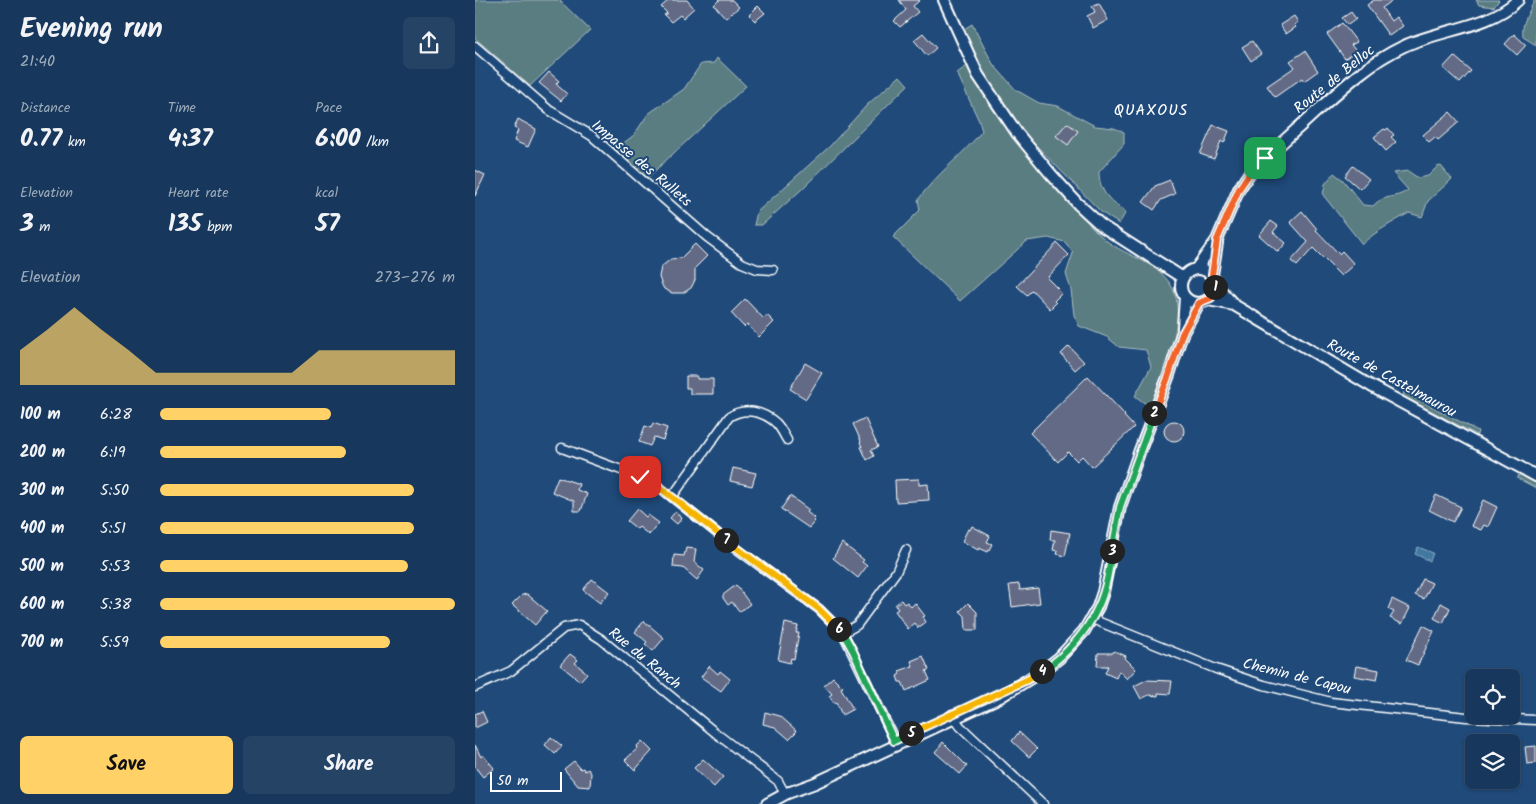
<!DOCTYPE html>
<html lang="en">
<head>
<meta charset="utf-8">
<style>
  :root { --surface:#17385c; --page:#244365; --text:#f1f3f6; --muted:#9eacbb; --line:#365272; --accent:#ffd166 }
  body { margin:0; font-family:Kalam,sans-serif; background:var(--page); color:var(--text); height:100vh; display:flex; flex-direction:column; font-size:19px; white-space:nowrap }
  * { box-sizing:border-box; margin:0 }
  p { font-size:16px; color:var(--muted) }
  .icon { flex:none; width:28px; height:28px; fill:none; stroke:currentColor; stroke-width:2; stroke-linecap:round; stroke-linejoin:round }
  .map { position:relative; flex:1; overflow:hidden }
  .details { display:flex; flex-direction:column; background:var(--surface); width:475px }
  .details>* { flex:none }
  .tools { position:absolute; left:990px; top:669px; display:grid; gap:10px }
  .tools a { display:grid; place-items:center; width:55px; height:55px; border-radius:8px; background:var(--surface); box-shadow:0 1px 4px #0004,0 0 0 1px var(--line); font-size:25px }
  .scale { position:absolute; left:15px; bottom:12px; width:72px; box-sizing:border-box; padding-left:5px; border:2px solid #fff; border-top:0; font-size:14px; line-height:18px; white-space:nowrap; color:#fff; -webkit-text-stroke:4px #1f4a7a; paint-order:stroke }
  .pin { position:absolute; display:grid; place-items:center; width:42px; height:42px; color:#fff; margin:-21px; border-radius:10px; box-shadow:0 2px 8px #0006 }
  .km { position:absolute; width:25px; height:25px; margin:-12px; border-radius:50%; background:#222; color:#fff; font-size:14px; line-height:25px; text-align:center }
  .round { display:grid; place-items:center; flex:none; width:52px; height:52px; border-radius:8px; background:var(--page) }
  .headline { display:flex; align-items:center; justify-content:space-between; height:85px; padding:0 20px }
  h1 { font-size:28px; font-weight:800; line-height:38px }
  .figures { display:grid; grid-template-columns:repeat(3,1fr); gap:8px; height:85px; padding:5px 20px }
  .figures div { display:grid; align-content:center }
  .figures b { font-size:25px; font-weight:800 }
  .figures small { font-size:14px; font-weight:400 }
  .figures p { font-size:14px }
  .chart { height:140px; padding:10px 20px }
  .chart p { display:flex; justify-content:space-between }
  .chart svg { width:100%; height:90px; margin-top:5px; fill:var(--accent); opacity:.7 }
  .primary-button { display:flex; gap:10px; margin-top:auto; padding:10px 20px }
  .primary-button a { flex:1; height:58px; border-radius:8px; background:var(--accent); color:#111; font-size:20px; font-weight:800; line-height:58px; text-align:center }
  .primary-button a+a { background:var(--page); color:var(--text) }
  ul { padding:0 20px; list-style:none; font-size:16px }
  li { display:grid; grid-template-columns:80px 60px 1fr; align-items:center; height:38px }
  li i { height:12px; border-radius:6px; background:var(--accent) }
  main { display:flex; flex:1; min-height:0 }
  .map>svg:first-child { display:block }
  .green { fill:#5a7d82; stroke:#acbec0 }
  .water { fill:#4378a0; stroke:#8eaec6 }
  .building { fill:#636b85; stroke:#fff }
  .lines { fill:none; stroke-linecap:round; stroke-linejoin:round }
  .minor-casing { stroke:#fff; stroke-width:11 }
  .tertiary-casing { stroke:#fff; stroke-width:14 }
  .minor { stroke:#1f4a7a; stroke-width:8 }
  .tertiary { stroke:#1f4a7a; stroke-width:10 }
  .split-1-casing { stroke:#fff; stroke-width:10 }
  .split-2-casing { stroke:#fff; stroke-width:10 }
  .split-3-casing { stroke:#fff; stroke-width:10 }
  .split-4-casing { stroke:#fff; stroke-width:10 }
  .split-5-casing { stroke:#fff; stroke-width:10 }
  .split-6-casing { stroke:#fff; stroke-width:10 }
  .split-7-casing { stroke:#fff; stroke-width:10 }
  .split-8-casing { stroke:#fff; stroke-width:10 }
  .split-1 { stroke:#f0652b; stroke-width:6 }
  .split-2 { stroke:#f0652b; stroke-width:6 }
  .split-3 { stroke:#22a559; stroke-width:6 }
  .split-4 { stroke:#22a559; stroke-width:6 }
  .split-5 { stroke:#f5b400; stroke-width:6 }
  .split-6 { stroke:#22a559; stroke-width:6 }
  .split-7 { stroke:#f5b400; stroke-width:6 }
  .split-8 { stroke:#f5b400; stroke-width:6 }
  .labels { text-anchor:middle; stroke-width:4; stroke-linejoin:round; paint-order:stroke }
  .street-label { font-size:15px; fill:#fff; stroke:#1f4a7a }
  .neighbourhood-label { font-size:16px; letter-spacing:1px; fill:#fff; stroke:#1f4a7a }
</style>
</head>
<body>
<main>
<section class="details">
<div class="headline"><div><h1>Evening run</h1><p>21:40</p></div><a class="round"><svg class="icon" aria-label="share" viewBox="0 0 24 24"><path d="M12 15V3M7 8l5-5 5 5M5 13v7h14v-7"/></svg></a></div>
<div class="figures">
<div><p>Distance</p><b>0.77<small> km</small></b></div>
<div><p>Time</p><b>4:37</b></div>
<div><p>Pace</p><b>6:00<small> /km</small></b></div>
</div>
<div class="figures">
<div><p>Elevation</p><b>3<small> m</small></b></div>
<div><p>Heart rate</p><b>135<small> bpm</small></b></div>
<div><p>kcal</p><b>57</b></div>
</div>
<div class="chart"><p><span>Elevation</span>273–276 m</p>
<svg viewBox="0 0 160 44" preserveAspectRatio="none"><path d="M0 44V27L10 17L20 6L30 17L40 27L50 38L60 38L70 38L80 38L90 38L100 38L110 27L120 27L130 27L140 27L150 27L160 27V44z"/></svg>
</div>
<ul>
<li><b>100 m</b>6:28<i style="width:58%"></i></li>
<li><b>200 m</b>6:19<i style="width:63%"></i></li>
<li><b>300 m</b>5:50<i style="width:86%"></i></li>
<li><b>400 m</b>5:51<i style="width:86%"></i></li>
<li><b>500 m</b>5:53<i style="width:84%"></i></li>
<li><b>600 m</b>5:38<i style="width:100%"></i></li>
<li><b>700 m</b>5:59<i style="width:78%"></i></li>
</ul>
<div class="primary-button"><a>Save</a><a>Share</a></div>
</section>
<div class="map">
<svg width="1061" height="804" viewBox="0 0 1061 804">
  <rect width="100%" height="100%" fill="#1f4a7a"/>
  <filter id="ink" filterUnits="userSpaceOnUse"><feTurbulence type="fractalNoise" baseFrequency=".02" numOctaves="2"/><feDisplacementMap in="SourceGraphic" scale="10" xChannelSelector="R" yChannelSelector="G"/><feConvolveMatrix kernelMatrix="1 2 1 2 8 2 1 2 1" color-interpolation-filters="sRGB"/></filter>
  <g filter="url(#ink)">
    <path class="green" d="M0,0H84L115,30L55,86L0,38Z
      M1001,0H1024L1019,7L1004,5Z
      M1059,0H1061V45L1048,37C1046,22 1054,14 1059,0Z
      M497,24L518,64L541,90L564,103L583,106L620,126L639,128L649,132V144L624,172C624,192 636,202 651,212L644,224L626,212L554,138L509,78L489,29Z
      M242,58L271,86L171,179L135,147L150,142L159,135L173,114L209,89L226,64L239,63Z
      M492,66C501,80 508,95 517,108C534,135 555,158 576,182C592,200 608,218 625,235C647,257 682,259 697,287C714,316 686,379 675,407L660,396L676,367L671,350L644,347L632,337L604,326L599,315L596,290L591,274L598,253L590,242L573,238L552,241L485,301L418,237L445,210L443,200C461,174 487,156 507,131L504,121L482,73Z
      M425,76L433,85L326,190L287,225H279L282,212L355,146L392,105Z
      M966,166L977,179L953,201L947,217L934,213C917,223 901,231 887,244L848,195L850,184L859,173L868,180L888,205L898,206C910,193 920,200 933,190L918,173L933,171L943,178L953,176L962,167Z
      M929,392L1003,431L1002,435L928,396Z
      M1047,474L1061,483V488L1042,478L1044,475Z"/>
    <path class="water" d="M943,547L958,553L955,561L940,554Z"/>
    <path class="building" d="M194,0H212L219,8L208,18L205,15L196,22L189,15L192,13L186,7Z
      M244,0H257L264,7L251,18L239,5Z
      M424,0H445L438,6L443,12L425,27L419,21L431,10Z
      M899,0H918L907,8L916,21L921,17L928,26L914,36L892,5Z
      M624,3L633,20L618,28L612,16L620,12L617,6Z
      M283,6L290,13L280,21L274,15Z
      M876,12L881,19L873,25L867,18Z
      M819,16L823,22L819,25L821,27L811,34L805,25Z
      M867,23L882,42L876,45L881,51L870,59L852,34Z
      M448,33L461,48L452,56L439,40Z
      M1039,34L1051,45L1042,55L1030,44Z
      M777,41L786,54L776,61L767,47Z
      M830,51L843,71L829,81L827,78L800,97L792,86L820,67L815,61Z
      M979,56L996,71L985,83L968,68Z
      M74,72L84,81L81,84L92,94L86,101L64,83Z
      M975,112L984,122L963,140L960,137L954,142L948,135Z
      M43,119L61,129L53,147L39,141L43,130L39,128Z
      M592,123L603,131L593,145L581,136Z
      M738,125L754,131L749,143L746,141L739,159L725,154Z
      M913,128L919,135L916,137L921,142L911,151L899,137L909,129L911,130Z
      M878,166L894,179L885,189L870,176Z
      M0,170L10,175L0,196Z
      M695,180L700,194L686,200L679,210L668,202L680,186Z
      M827,211L842,229L841,230L864,254L867,251L879,264L866,276L838,248L822,266L816,261L833,242L815,222Z
      M796,221L803,226L798,232L811,243L803,252L784,235Z
      M582,243L594,255L572,278L587,293L579,301L581,303L575,309L557,290L552,295L542,286Z
      M220,244L232,256L220,268V280L216,288L208,293H197L189,289L186,283L184,277L186,267L196,259L206,258Z
      M270,299L289,319L292,315L299,322L284,337L272,324L269,327L256,313Z
      M594,346L609,362L600,370L586,354Z
      M330,363L347,373L331,399L315,389Z
      M211,376H222V379H238V394H215V388H211Z
      M613,376L650,415L649,416L659,427L617,467L607,456L602,461L593,452L583,462L555,433Z
      M390,418L403,447L396,450L399,456L392,460L386,447H387L385,442L386,441L378,424Z
      M689 431a10 10 0 1 1 20 0a10 10 0 1 1-20 0Z
      M178,423L192,428L188,440L179,437L175,446L164,442L170,426L176,428Z
      M258,468L281,473L277,486L255,481Z
      M83,477L104,484L102,490L112,494L106,511H99V501L77,492Z
      M444,479V485L453,484L454,500L421,502L420,480Z
      M961,495L986,507L978,522L954,510Z
      M315,496L334,510L332,512L339,518L338,519L340,521L334,528L306,509Z
      M1008,500L1022,507L1013,527L1009,525L1006,530L996,526Z
      M162,509L171,517L173,515L184,523L174,535L164,527L162,529L152,521Z
      M200,512L207,518L202,524L195,518Z
      M497,526L515,536L512,542L517,544L513,552L504,548L503,550L487,541L493,529L495,530Z
      M576,530L595,533L590,556L582,554L583,551L578,550L580,540H575Z
      M367,543L389,560L387,562L392,566L383,578L358,558Z
      M211,548L221,549L219,562L229,570L222,580L208,568L198,567L199,555L209,556Z
      M117,579L134,592L125,603L108,590Z
      M948,579L957,583L949,599L940,595Z
      M544,584L545,590L563,588L565,603L537,607L534,585Z
      M261,585L275,604L264,612L257,602L253,605L248,598V595Z
      M52,594L72,611L60,625L37,605L47,595Z
      M917,599L935,608L927,624L915,618L919,612L913,609Z
      M426,600L429,604L432,602L436,607L440,603L450,616L448,617L451,622L443,628L440,623L433,629L420,611L423,609L420,605Z
      M493,603L502,612V630H491L490,616L485,611Z
      M966,603L975,608L968,623L959,618Z
      M169,621L189,638L178,651L170,644L172,642L160,632Z
      M310,623L323,626L321,633H324L319,659L316,658L315,663L303,660Z
      M948,625L959,631L943,665L931,660Z
      M639,651L651,656L650,658L661,669L652,679L644,671L641,678L630,673L633,666H622L623,653H638Z
      M95,654L103,660L100,663L112,673L105,681L85,665Z
      M448,656L454,670L451,671L455,680L431,691L427,682H424L422,676L425,674L424,671L438,666L436,661Z
      M234,666L243,674L245,671L255,679L246,691L226,677Z
      M881,666L904,670L902,680L879,676Z
      M358,677L368,687L366,688L378,709L367,715L361,702L359,703L354,696L357,694L349,685Z
      M671,680L697,681L695,694L683,693V696L674,695L666,699L659,686Z
      M7,711L12,722L0,728V714Z
      M290,712L305,716L322,731L314,739L300,727L288,724Z
      M544,732L562,749L554,757L537,741Z
      M76,737L87,746L80,754L70,745Z
      M167,741L177,751L160,770L150,760L163,748L162,746Z
      M468,742L492,766L485,774L460,752Z
      M0,745L6,757L8,755L19,768L8,777L0,767Z
      M1061,746V763L1052,764L1050,747Z
      M228,759L248,777L239,787L219,768Z
      M99,761L106,769L108,768L110,771L113,769L116,773L115,787L103,786L89,769Z"/>
    <g class="lines">
      <g class="minor-casing">
        <path id="minor" d="M0,46L74,110L117,136L232,237L267,263L282,269L298,270
          M87,448L165,477L183,486L262,549L344,609L368,633L422,745
          M197,497L254,417C269,407 288,411 301,423C306,428 309,435 312,440
          M617,619L741,669L789,685L856,702L991,717L1061,720
          M368,633L382,625L421,572L431,550
          M0,687L36,671L89,628L104,625L126,639L242,734L303,781L310,794
          M477,714L485,726L568,804"/>
      </g>
      <g class="tertiary-casing">
        <path id="tertiary" d="M469,0L503,75L542,133L575,173L603,204L627,226L708,278
          M706 286a17 17 0 1 1 34 0a17 17 0 1 1-34 0Z
          M721,269L742,240L764,189L774,174C793,155 813,137 833,119C862,93 891,64 927,47C964,29 1012,29 1043,0
          M737,275L742,243
          M741,285L759,305
          M733,300L759,305L896,386L1061,476
          M708,328L710,297
          M310,794L340,783L525,697L570,669L584,658L609,631L623,607L628,592L645,507L665,450L694,375L707,334L724,303
          M292,804L314,792"/>
      </g>
      <use href="#minor" class="minor"/>
      <use href="#tertiary" class="tertiary"/>
    </g>
  </g>
  <g class="lines" filter="url(#ink)">
    <g class="split-1-casing">
      <path id="split-1" d="M740,287L737,275L742,240L764,189L774,174L790,158"/>
    </g>
    <g class="split-2-casing">
      <path id="split-2" d="M679,413L694,375L707,334L724,303L736,298L740,287"/>
    </g>
    <g class="split-3-casing">
      <path id="split-3" d="M637,551L645,507L679,413"/>
    </g>
    <g class="split-4-casing">
      <path id="split-4" d="M567,671C589,657 612,632 623,607C631,590 634,570 637,551"/>
    </g>
    <g class="split-5-casing">
      <path id="split-5" d="M436,733L552,680L567,671"/>
    </g>
    <g class="split-6-casing">
      <path id="split-6" d="M364,629L368,633L378,651L419,741L436,733"/>
    </g>
    <g class="split-7-casing">
      <path id="split-7" d="M251,540L344,609L364,629"/>
    </g>
    <g class="split-8-casing">
      <path id="split-8" d="M165,477L183,486L251,540"/>
    </g>
    <use href="#split-1" class="split-1"/>
    <use href="#split-2" class="split-2"/>
    <use href="#split-3" class="split-3"/>
    <use href="#split-4" class="split-4"/>
    <use href="#split-5" class="split-5"/>
    <use href="#split-6" class="split-6"/>
    <use href="#split-7" class="split-7"/>
    <use href="#split-8" class="split-8"/>
  </g>
  <g class="labels">
    <g class="street-label">
      <text transform="translate(859 79) rotate(-39)" y="5">Route de Belloc</text>
      <text transform="translate(167 163) rotate(40)" y="5">Impasse des Rullets</text>
      <text transform="translate(917 378) rotate(29)" y="5">Route de Castelmaurou</text>
      <text transform="translate(170 658) rotate(39)" y="5">Rue du Ranch</text>
      <text transform="translate(822 676) rotate(14)" y="5">Chemin de Capou</text>
    </g>
    <g class="neighbourhood-label">
      <text x="676" y="115">QUAXOUS</text>
    </g>
  </g>
</svg>
<div class="tools">
<a><svg class="icon" aria-label="locate" viewBox="0 0 24 24"><circle cx="12" cy="12" r="6"/><path d="M12 2v4M12 18v4M2 12h4M18 12h4"/></svg></a>
<a><svg class="icon" aria-label="layers" viewBox="0 0 24 24"><path d="M12 4l9 5-9 5-9-5zM3 14l9 5 9-5"/></svg></a>
</div>
<div class="scale">50 m</div>
<div class="pin" style="left:790px;top:158px;background:#1e9e55"><svg class="icon" aria-label="arrive" viewBox="0 0 24 24"><path d="M6 21V4h12l-3 4 3 4H6"/></svg></div>
<div class="pin" style="left:165px;top:477px;background:#d93025"><svg class="icon" aria-label="check" viewBox="0 0 24 24"><path d="M5 12l5 5 9-10"/></svg></div>
<b class="km" style="left:740px;top:287px">1</b>
<b class="km" style="left:679px;top:413px">2</b>
<b class="km" style="left:637px;top:551px">3</b>
<b class="km" style="left:567px;top:671px">4</b>
<b class="km" style="left:436px;top:733px">5</b>
<b class="km" style="left:364px;top:629px">6</b>
<b class="km" style="left:251px;top:540px">7</b>
</div>
</main>
</body>
</html>
